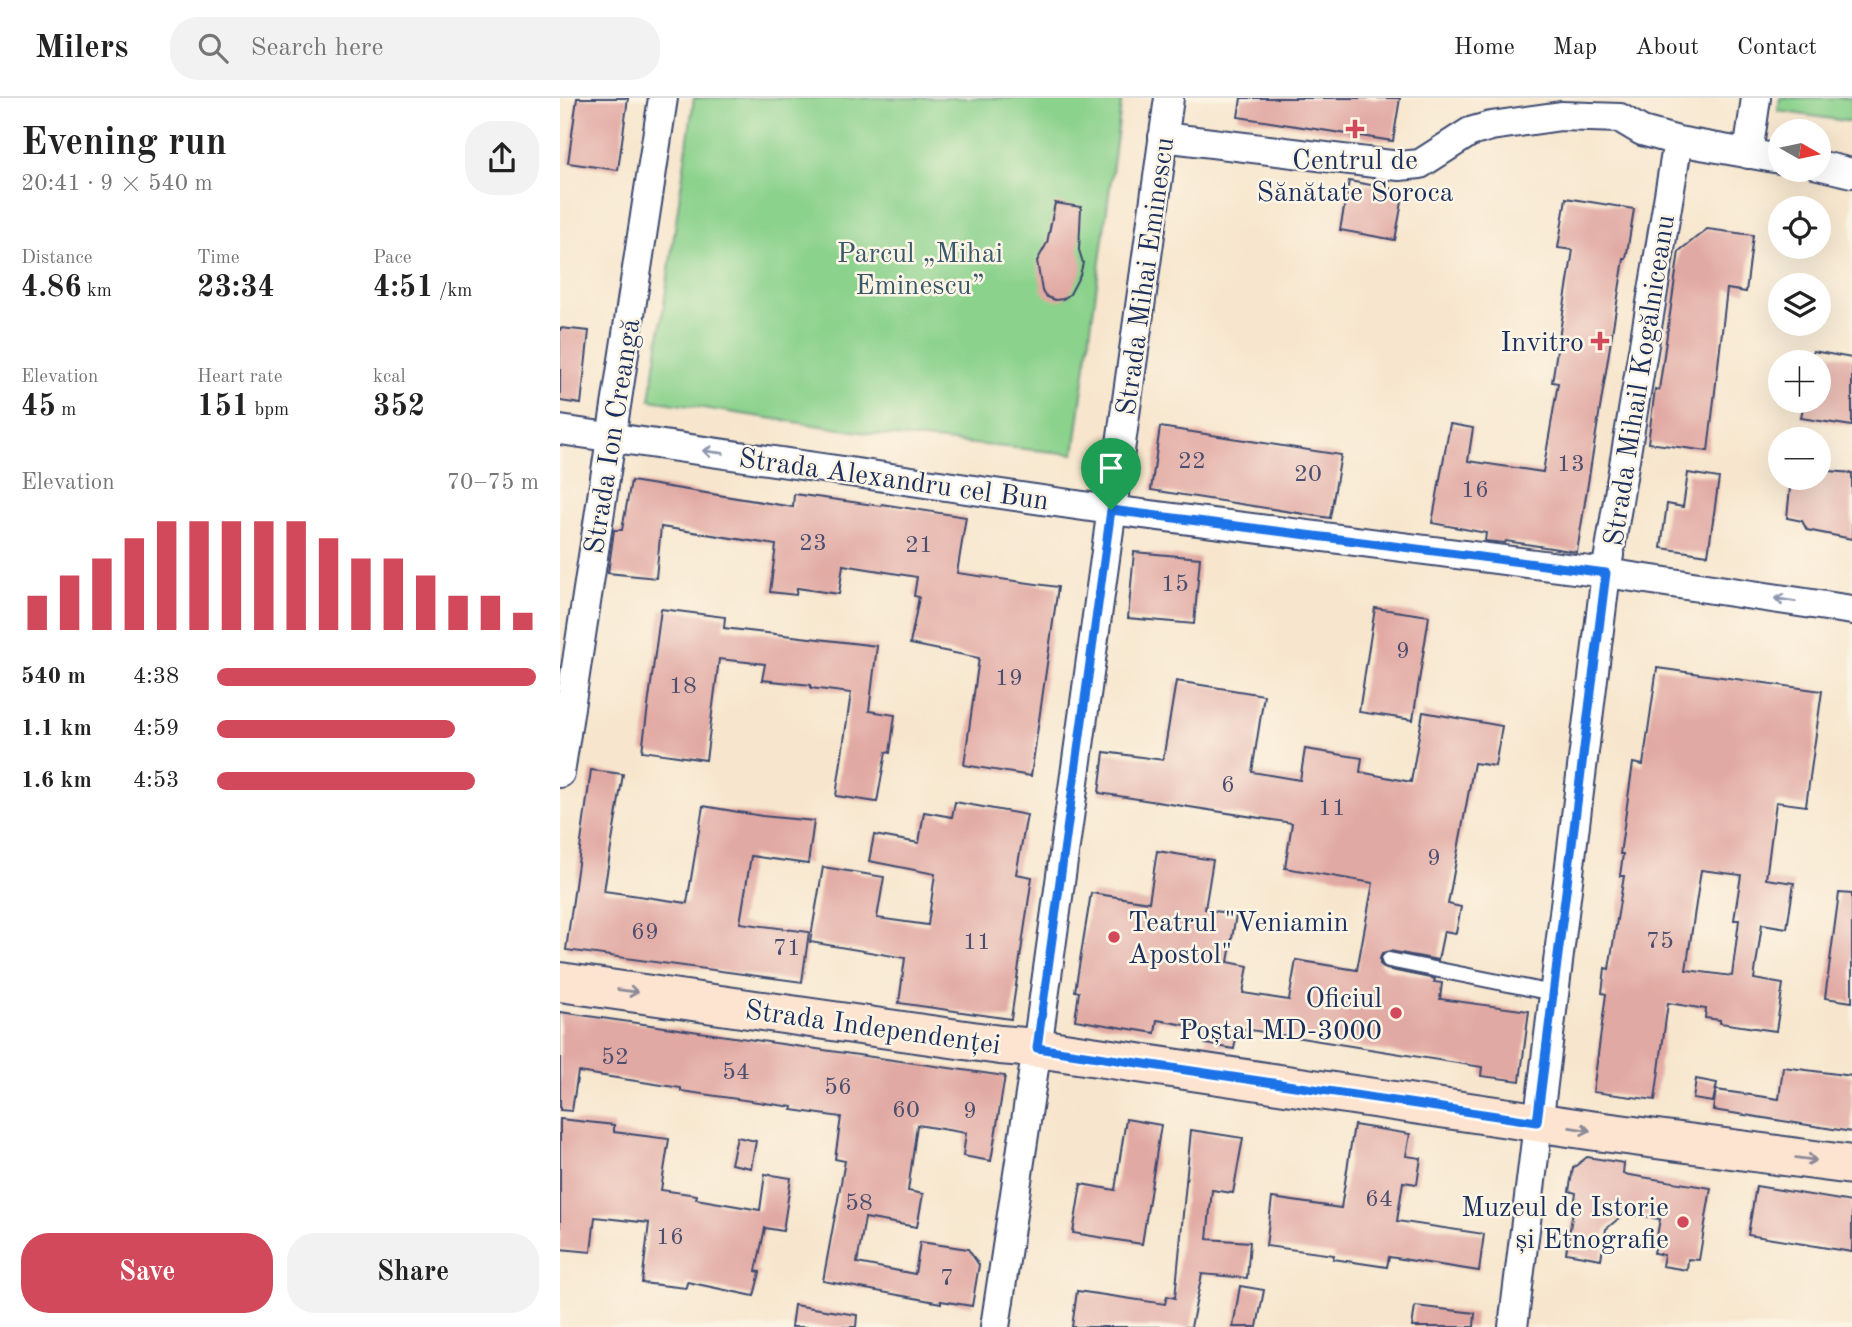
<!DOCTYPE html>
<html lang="en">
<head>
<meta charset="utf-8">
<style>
  :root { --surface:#fff; --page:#f2f2f2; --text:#222; --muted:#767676; --line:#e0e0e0; --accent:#d1495b }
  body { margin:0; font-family:"Old Standard TT",serif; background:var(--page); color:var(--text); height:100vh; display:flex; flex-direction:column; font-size:26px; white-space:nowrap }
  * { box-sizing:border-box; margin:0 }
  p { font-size:23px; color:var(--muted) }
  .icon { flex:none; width:38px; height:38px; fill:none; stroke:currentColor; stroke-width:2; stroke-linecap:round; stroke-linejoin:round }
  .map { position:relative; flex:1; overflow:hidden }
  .side { display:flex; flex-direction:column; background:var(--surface); width:560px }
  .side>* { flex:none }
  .needle { width:46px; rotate:99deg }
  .fabs { position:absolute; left:1208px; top:21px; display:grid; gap:14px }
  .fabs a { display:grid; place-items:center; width:63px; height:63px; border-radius:50%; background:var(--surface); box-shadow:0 7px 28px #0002; font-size:35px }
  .pin { position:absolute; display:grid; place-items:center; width:60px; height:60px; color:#fff; margin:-72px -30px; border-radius:50% 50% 50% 0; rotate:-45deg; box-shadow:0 0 7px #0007 }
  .pin .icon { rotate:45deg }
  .round { display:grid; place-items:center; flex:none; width:74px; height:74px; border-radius:28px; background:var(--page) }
  .head { display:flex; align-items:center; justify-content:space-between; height:119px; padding:0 21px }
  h1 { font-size:38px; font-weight:600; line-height:52px }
  .stats { display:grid; grid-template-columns:repeat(3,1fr); gap:10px; height:119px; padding:7px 21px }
  .stats div { display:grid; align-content:center }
  .stats b { font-size:30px; font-weight:600 }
  .stats small { font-size:19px; font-weight:400 }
  .stats p { font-size:19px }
  .chart { height:196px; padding:14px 21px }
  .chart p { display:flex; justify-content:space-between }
  .chart svg { width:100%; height:126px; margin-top:7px; stroke:var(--accent); stroke-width:6 }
  .action { display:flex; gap:14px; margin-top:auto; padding:14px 21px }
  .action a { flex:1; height:80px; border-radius:28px; background:var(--accent); color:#fff; font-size:28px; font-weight:600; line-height:80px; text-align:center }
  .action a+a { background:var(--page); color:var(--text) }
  ul { padding:0 21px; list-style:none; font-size:23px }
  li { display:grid; grid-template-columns:112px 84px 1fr; align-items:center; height:52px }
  li i { height:18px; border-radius:9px; background:var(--accent) }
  header { display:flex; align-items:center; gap:42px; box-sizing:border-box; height:98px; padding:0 35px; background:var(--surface); border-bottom:2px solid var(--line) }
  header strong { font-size:33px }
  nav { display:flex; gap:38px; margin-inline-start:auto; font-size:24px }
  .search { width:490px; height:63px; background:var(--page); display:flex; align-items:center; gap:18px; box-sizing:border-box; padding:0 24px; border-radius:28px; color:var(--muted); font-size:26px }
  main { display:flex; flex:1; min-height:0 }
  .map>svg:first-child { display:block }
  .green { fill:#8bd28c; stroke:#538075; stroke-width:2 }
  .building { fill:#e1a9a3; fill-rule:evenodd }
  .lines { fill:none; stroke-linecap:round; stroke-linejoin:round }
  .lane-casing { stroke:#3c4a6f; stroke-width:18 }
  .street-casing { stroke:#3c4a6f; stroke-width:32 }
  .secondary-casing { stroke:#3c4a6f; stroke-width:42 }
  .lane { stroke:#fff; stroke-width:14 }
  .street { stroke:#fff; stroke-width:28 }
  .secondary { stroke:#fde4d1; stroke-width:38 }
  .oneway { stroke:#8d97ae }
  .oneway2 { stroke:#8c8a98 }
  .route-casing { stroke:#fff; stroke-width:14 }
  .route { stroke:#1a73e8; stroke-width:9 }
  .poi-dot { fill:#d1495b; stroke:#fcf5e5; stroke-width:2.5 }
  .labels { text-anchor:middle; stroke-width:5; stroke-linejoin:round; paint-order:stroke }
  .number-label { font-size:24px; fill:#4c4e6f }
  .poi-label { font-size:28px; fill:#1b2f5e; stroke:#fcf5e5; text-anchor:end }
  .park-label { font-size:28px; fill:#37586a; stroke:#fcf5e5 }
  .street-label { font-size:28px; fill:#1b2f5e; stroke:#fcf5e5 }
</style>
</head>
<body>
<header>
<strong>Milers</strong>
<div class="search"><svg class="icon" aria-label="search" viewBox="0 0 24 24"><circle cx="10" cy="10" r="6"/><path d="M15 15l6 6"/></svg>Search here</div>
<nav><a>Home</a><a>Map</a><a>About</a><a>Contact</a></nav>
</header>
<main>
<section class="side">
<div class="head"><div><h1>Evening run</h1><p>20:41 · 9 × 540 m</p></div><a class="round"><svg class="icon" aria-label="share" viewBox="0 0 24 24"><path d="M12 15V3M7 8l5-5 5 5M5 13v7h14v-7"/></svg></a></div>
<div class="stats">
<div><p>Distance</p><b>4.86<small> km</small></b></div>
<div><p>Time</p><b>23:34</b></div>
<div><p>Pace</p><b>4:51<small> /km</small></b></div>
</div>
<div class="stats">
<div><p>Elevation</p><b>45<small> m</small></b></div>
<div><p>Heart rate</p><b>151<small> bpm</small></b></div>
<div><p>kcal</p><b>352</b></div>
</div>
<div class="chart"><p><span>Elevation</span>70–75 m</p>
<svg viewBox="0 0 160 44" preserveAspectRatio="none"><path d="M5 44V32M15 44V25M25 44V19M35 44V12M45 44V6M55 44V6M65 44V6M75 44V6M85 44V6M95 44V12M105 44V19M115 44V19M125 44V25M135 44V32M145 44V32M155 44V38"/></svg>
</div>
<ul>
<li><b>540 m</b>4:38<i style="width:99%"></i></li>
<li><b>1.1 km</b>4:59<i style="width:74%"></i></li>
<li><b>1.6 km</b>4:53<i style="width:80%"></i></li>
</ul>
<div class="action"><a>Save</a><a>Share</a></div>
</section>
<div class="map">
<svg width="1292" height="1229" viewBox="0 0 1292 1229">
  <rect width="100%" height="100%" fill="#fcf5e5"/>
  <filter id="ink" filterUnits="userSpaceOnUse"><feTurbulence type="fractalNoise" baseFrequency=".0143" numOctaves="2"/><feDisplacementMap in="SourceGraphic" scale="14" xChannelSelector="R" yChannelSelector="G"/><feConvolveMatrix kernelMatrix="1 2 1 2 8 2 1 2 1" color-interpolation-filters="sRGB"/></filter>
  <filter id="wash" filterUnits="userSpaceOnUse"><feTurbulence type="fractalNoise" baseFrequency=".00686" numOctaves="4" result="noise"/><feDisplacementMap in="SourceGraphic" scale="28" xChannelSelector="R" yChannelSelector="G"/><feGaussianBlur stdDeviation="1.57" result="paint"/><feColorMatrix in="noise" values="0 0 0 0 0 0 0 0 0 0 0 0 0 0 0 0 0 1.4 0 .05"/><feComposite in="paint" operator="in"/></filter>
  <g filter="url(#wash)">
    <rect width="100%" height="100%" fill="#f7e6cd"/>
    <path class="green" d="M134,0H562L514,356L313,336L90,302Z
      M1220,0H1292V24L1218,13Z"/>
    <g id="blocks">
      <path class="building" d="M17,0H68L58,72L8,65Z
        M681,0H840L833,43L678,19Z
        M789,83L844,93L835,142L780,132Z
        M1006,100L1074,111L1066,161H1064L1017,454L946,443L945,445L925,443L926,435L872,425L890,326L913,330L908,363L983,374L998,285L992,284L1013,152L998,150Z
        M495,105L521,109L519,152L523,165L520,177L510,196L503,201L495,202L487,199L482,193L477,163L487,145Z
        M1147,131L1193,137L1186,194L1167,191L1148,353L1088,345L1095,291L1099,292L1119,153Z
        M0,230L29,233L21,306L0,303Z
        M1253,253L1292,260V328L1241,320L1244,303H1258V264H1251Z
        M600,329L781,357L770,420L591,392Z
        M1258,372L1292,375V441L1247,432L1242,423L1227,420L1231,380H1258Z
        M1128,375L1159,380L1148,457L1101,450L1107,406L1123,409Z
        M71,383L233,409L234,396L321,408L322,406L406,419L397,475L498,489L471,678L404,667L419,560L350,546L359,499L354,498L357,479L283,467L279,496L237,490L236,497L210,494L216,447L101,429L96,480L48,475L54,432H62Z
        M574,454L640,460L634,526L568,520Z
        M815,510L869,518L853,622L799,614Z
        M101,511L165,519L164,530L317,548L309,613L335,617L330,655L326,654L317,704L276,698L291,595L251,590V587L202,582L205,566L159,561L146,662L82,653Z
        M1097,570L1262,593L1246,708L1216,704L1206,781L1234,785L1227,830L1202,826L1194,881L1223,886L1216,933L1160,925V922L1145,920L1146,911L1108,905L1095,1002L1033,994L1046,896L1042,895L1045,870L1049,871L1064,778H1060L1063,756H1060L1073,665L1083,667ZM1141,772L1181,777L1174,822H1179L1172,878L1126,872Z
        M616,583L704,597L692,674L740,682L745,651L802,660L800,674L851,684L863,614L942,628L935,668L914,665L888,806L901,809L896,835L884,833L878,862L830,853L822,855L820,861V866L826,871L875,881L874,884L882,885L880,901L969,913L960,983L921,978L922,969L678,930L674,951L645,946L648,931L597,922L595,935L515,922L519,894L515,893L531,795L589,804L597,753L653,762L645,811L676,817L668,864L688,868L683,895L729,902L736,862L797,872L813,785L725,770L732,725L539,695L544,654L603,662Z
        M31,672L63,676L44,793L127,805L143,708L202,718L254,723L248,766L191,758L180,825L249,834L242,884L6,852Z
        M395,704L467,717L456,776L472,779L451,921L339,905L345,860L250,844L263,769L324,779L317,820L368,827L375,776L309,763L314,737L359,745L364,714L392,719Z
        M1279,795L1292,796V904L1265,900Z
        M0,914L445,978L431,1063L403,1058L406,1035L357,1027L348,1093L363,1096L357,1129L305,1120L297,1165L355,1176L360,1144L408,1151L419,1167L412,1208L381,1203V1205L263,1183L285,1063L275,1061L281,1019L232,1012L233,1009L121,993V990L18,974L12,1013L0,1012Z
        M1223,969L1292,978V1034L1153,1012L1156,992L1219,1001Z
        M1136,981L1157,985L1153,1004L1133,1001Z
        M0,1021L54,1027V1034L109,1041L101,1092L137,1097L136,1101L200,1112L205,1076L231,1080L223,1133L205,1130L196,1173L200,1174L194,1198L127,1184L126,1190L82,1185L89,1125L35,1119L31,1154L0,1151Z
        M566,1021L601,1027L582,1146L513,1135L521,1086L555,1092Z
        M794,1027L850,1036L846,1058L861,1060L857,1086L843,1084L837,1123L924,1136L919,1173L829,1159L827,1169L773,1161L774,1157L706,1148L712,1100L781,1110Z
        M631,1032L683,1040L673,1095L652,1092L647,1141L690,1144L687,1180L642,1176L631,1229H512L517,1193L605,1206L607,1198L615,1200Z
        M177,1039L196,1043L191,1070L171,1066Z
        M1027,1059L1064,1065L1063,1076L1151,1090L1139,1162L1128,1161L1127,1172L1102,1168L1104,1157L1094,1155L1100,1121L1064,1116L1046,1131L1041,1161L1006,1155L1016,1095L1009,1093L1013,1070Z
        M1196,1088L1292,1104V1154L1188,1137Z
        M680,1188L704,1192L697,1229H673Z
        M234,1207L297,1217L296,1229H231Z
        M855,1208L915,1215L914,1229H852Z"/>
    </g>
  </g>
  <g filter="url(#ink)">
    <use href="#blocks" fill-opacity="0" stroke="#3c4a6f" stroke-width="2"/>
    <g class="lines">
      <g class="lane-casing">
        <path id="lane" d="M829,862L993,895"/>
      </g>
      <g class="street-casing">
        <path id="street" d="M603,39L839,68L860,66L910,34L931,28L1001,18L1060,20L1082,33L1118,43L1220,61
          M1188,56L1196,0
          M1258,67L1292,75
          M0,332L551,412L1046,475L1292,512
          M0,675L103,0
          M435,1229L477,950L609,0
          M953,1229L1046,475L1118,43"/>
      </g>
      <g class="secondary-casing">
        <path id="secondary" d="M0,884L440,947L477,950L1029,1032L1292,1067"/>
      </g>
      <use href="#lane" class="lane"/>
      <use href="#street" class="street"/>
      <use href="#secondary" class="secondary"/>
    </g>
    <defs><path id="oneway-shaft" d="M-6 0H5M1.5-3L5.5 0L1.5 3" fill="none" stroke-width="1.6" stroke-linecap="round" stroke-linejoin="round" transform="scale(1.75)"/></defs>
    <g class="oneway">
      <use href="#oneway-shaft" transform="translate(153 354) rotate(-172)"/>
      <use href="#oneway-shaft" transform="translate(1225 502) rotate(-171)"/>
    </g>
    <g class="oneway2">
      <use href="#oneway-shaft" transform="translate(68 893) rotate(8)"/>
      <use href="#oneway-shaft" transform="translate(1020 1031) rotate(9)"/>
      <use href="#oneway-shaft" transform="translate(1246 1061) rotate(8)"/>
    </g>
  </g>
  <g class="lines" filter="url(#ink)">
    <g class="route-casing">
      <path id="route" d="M551,412L1046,475L977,1024L477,950Z"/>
    </g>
    <use href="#route" class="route"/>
  </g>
  <g class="poi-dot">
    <path d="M791.5 20.5h7v7h7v7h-7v7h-7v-7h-7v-7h7z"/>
    <path d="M1036.5 232.5h7v7h7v7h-7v7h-7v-7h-7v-7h7z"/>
    <circle cx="554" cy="839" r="7"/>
    <circle cx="836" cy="915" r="7"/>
    <circle cx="1123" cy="1124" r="7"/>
  </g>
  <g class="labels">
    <g class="number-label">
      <text x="632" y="370">22</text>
      <text x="1011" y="373">13</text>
      <text x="748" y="383">20</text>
      <text x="915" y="399">16</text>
      <text x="253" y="452">23</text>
      <text x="359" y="454">21</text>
      <text x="615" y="493">15</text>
      <text x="843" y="560">9</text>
      <text x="449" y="587">19</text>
      <text x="123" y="595">18</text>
      <text x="668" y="694">6</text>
      <text x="772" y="717">11</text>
      <text x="874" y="767">9</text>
      <text x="85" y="841">69</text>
      <text x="1100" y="850">75</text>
      <text x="417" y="851">11</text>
      <text x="227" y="857">71</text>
      <text x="55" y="966">52</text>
      <text x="176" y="981">54</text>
      <text x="278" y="996">56</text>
      <text x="346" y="1019">60</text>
      <text x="410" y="1020">9</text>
      <text x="819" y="1108">64</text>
      <text x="299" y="1112">58</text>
      <text x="110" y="1146">16</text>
      <text x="387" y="1187">7</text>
    </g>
    <g class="poi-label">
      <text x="795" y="71" text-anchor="middle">Centrul de<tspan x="795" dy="32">Sănătate Soroca</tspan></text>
      <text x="1024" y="253">Invitro</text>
      <text x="568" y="833" text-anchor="start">Teatrul "Veniamin<tspan x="568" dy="32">Apostol"</tspan></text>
      <text x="822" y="909">Oficiul<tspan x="822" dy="32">Poștal MD-3000</tspan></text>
      <text x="1109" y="1118">Muzeul de Istorie<tspan x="1109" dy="32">și Etnografie</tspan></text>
    </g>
    <g class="park-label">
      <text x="360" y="164">Parcul „Mihai<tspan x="360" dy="32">Eminescu”</tspan></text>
    </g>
    <g class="street-label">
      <text transform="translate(584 178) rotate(-82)" y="10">Strada Mihai Eminescu</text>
      <text transform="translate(1078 282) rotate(-81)" y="10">Strada Mihail Kogălniceanu</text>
      <text transform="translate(51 338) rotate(-81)" y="10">Strada Ion Creangă</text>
      <text transform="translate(334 380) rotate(8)" y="10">Strada Alexandru cel Bun</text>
      <text transform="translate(313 928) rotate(8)" y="10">Strada Independenței</text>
    </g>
  </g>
</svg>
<div class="fabs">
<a><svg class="needle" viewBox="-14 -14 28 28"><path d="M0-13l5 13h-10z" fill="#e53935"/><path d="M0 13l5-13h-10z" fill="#767676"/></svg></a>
<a><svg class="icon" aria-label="locate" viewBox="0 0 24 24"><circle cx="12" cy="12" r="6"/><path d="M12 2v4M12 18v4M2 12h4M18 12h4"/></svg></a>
<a><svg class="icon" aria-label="layers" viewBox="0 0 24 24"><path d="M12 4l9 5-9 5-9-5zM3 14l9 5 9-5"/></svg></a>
<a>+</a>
<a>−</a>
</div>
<div class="pin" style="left:551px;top:412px;background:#1e9e55"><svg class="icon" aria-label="arrive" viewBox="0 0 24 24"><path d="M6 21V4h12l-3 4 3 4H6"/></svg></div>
</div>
</main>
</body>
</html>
